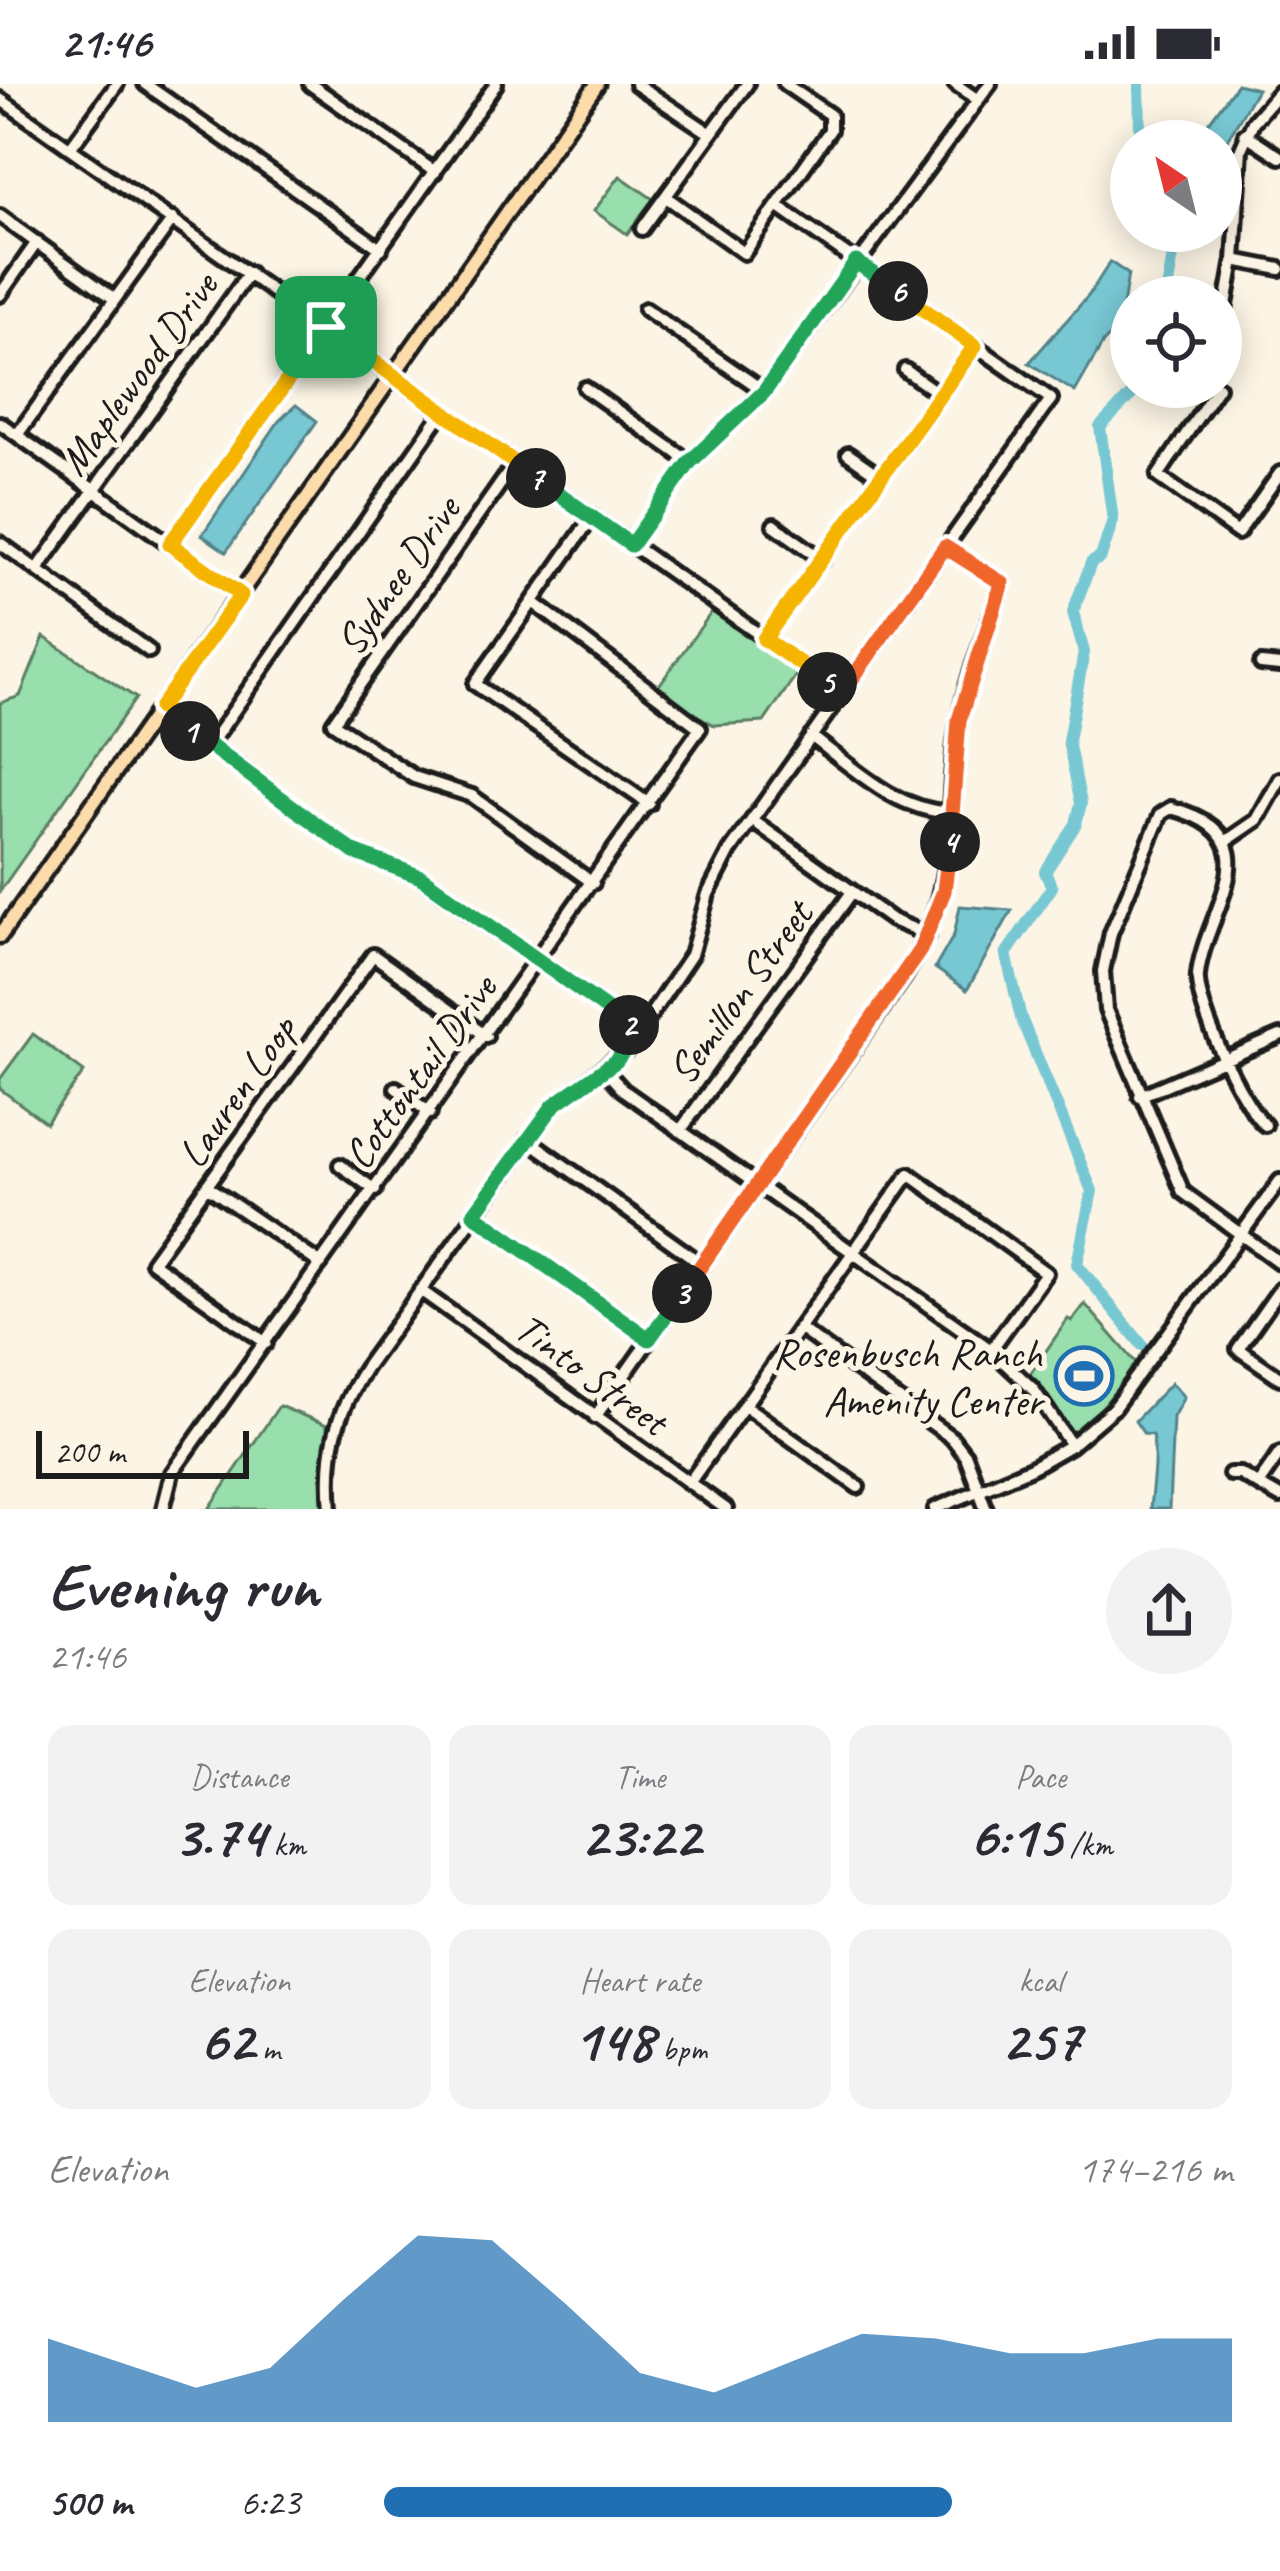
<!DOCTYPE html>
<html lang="en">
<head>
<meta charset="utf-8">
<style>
  :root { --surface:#fff; --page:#f2f2f3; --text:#2b2b33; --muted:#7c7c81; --accent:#1f6fb2 }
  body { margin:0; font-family:Caveat,sans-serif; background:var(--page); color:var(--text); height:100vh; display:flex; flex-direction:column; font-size:45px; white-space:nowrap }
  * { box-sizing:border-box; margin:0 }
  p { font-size:39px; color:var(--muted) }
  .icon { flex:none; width:66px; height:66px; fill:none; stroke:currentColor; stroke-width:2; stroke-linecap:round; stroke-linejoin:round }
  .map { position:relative; height:1425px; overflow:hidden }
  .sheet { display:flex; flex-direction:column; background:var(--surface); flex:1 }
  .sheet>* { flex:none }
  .needle { width:78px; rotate:325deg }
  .buttons { position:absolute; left:1110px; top:36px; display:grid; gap:24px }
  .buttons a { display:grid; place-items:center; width:132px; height:132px; border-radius:50%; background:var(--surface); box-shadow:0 6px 30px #0003; font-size:60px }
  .scale { position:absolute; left:36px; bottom:30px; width:213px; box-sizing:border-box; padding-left:12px; border:6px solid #1c1c1c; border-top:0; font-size:33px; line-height:42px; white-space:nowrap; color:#1c1c1c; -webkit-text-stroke:9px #fcf5e5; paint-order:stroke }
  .pin { position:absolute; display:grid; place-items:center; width:102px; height:102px; color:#fff; margin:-51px; border-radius:24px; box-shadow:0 6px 18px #0006 }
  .km { position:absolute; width:60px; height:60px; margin:-30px; border-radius:50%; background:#222; color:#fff; font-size:33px; line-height:60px; text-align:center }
  .round { display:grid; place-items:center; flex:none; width:126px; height:126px; border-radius:63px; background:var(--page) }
  .overview { display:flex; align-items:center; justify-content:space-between; height:204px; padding:0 48px }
  h1 { font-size:66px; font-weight:800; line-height:90px }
  .stats { display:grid; grid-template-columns:repeat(3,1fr); gap:18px; height:204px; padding:12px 48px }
  .stats div { display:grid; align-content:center; border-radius:24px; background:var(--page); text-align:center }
  .stats b { font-size:60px; font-weight:800 }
  .stats small { font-size:33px; font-weight:400 }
  .stats p { font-size:33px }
  .chart { height:336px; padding:24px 48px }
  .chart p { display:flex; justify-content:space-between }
  .chart svg { width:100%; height:216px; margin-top:12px; fill:var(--accent); opacity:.7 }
  ul { padding:0 48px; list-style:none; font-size:39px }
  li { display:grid; grid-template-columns:192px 144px 1fr; align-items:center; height:90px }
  li i { height:30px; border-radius:15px; background:var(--accent) }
  .status { display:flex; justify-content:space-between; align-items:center; height:84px; padding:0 60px; background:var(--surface); direction:ltr }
  .status svg { height:33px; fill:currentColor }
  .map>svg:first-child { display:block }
  .green { fill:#98dfad; stroke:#5a7e64; stroke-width:3 }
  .water { fill:#78c8d4; stroke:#53838a; stroke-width:3 }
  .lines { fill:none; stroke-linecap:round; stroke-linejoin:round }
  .river { stroke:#78c8d4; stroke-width:12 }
  .minor-casing { stroke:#1c1c1c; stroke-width:20 }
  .major-casing { stroke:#1c1c1c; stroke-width:21 }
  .minor { stroke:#fcf5e5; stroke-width:10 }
  .major { stroke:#fddcac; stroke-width:12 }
  .split-1-casing { stroke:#fff; stroke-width:24 }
  .split-2-casing { stroke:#fff; stroke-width:24 }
  .split-3-casing { stroke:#fff; stroke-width:24 }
  .split-4-casing { stroke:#fff; stroke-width:24 }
  .split-5-casing { stroke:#fff; stroke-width:24 }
  .split-6-casing { stroke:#fff; stroke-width:24 }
  .split-7-casing { stroke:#fff; stroke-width:24 }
  .split-8-casing { stroke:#fff; stroke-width:24 }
  .split-1 { stroke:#f5b400; stroke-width:15 }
  .split-2 { stroke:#22a559; stroke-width:15 }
  .split-3 { stroke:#22a559; stroke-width:15 }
  .split-4 { stroke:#f0652b; stroke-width:15 }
  .split-5 { stroke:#f0652b; stroke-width:15 }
  .split-6 { stroke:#f5b400; stroke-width:15 }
  .split-7 { stroke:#22a559; stroke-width:15 }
  .split-8 { stroke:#f5b400; stroke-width:15 }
  .labels { text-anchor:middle; stroke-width:10; stroke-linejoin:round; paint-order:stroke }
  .street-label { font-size:42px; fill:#1c1c1c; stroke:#fcf5e5 }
  .poi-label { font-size:42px; fill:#1c1c1c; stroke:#fcf5e5; text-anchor:end }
</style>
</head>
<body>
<div class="status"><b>21:46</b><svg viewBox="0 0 49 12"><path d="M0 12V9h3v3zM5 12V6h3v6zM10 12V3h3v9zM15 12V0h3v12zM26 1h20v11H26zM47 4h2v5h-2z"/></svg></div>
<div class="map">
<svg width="1280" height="1425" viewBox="0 0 1280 1425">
  <rect width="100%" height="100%" fill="#fcf5e5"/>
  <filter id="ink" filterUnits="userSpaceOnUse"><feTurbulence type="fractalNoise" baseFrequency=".00833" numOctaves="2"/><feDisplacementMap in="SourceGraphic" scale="24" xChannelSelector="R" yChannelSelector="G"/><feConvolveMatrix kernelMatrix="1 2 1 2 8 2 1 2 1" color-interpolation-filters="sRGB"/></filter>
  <g filter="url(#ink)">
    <path class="green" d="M620,92L653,115L627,150L594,127Z
      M713,526L798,588L764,638L714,641L655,607Z
      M44,553L136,614L0,807V619L20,612Z
      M33,950L84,988L46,1039L0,1005V995Z
      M1085,1220L1137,1280L1095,1332L1071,1350L1028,1293L1068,1235L1072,1237Z
      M279,1322L327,1341L325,1425H209Z"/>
    <path class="water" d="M1237,0L1257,5L1221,66V57H1195Z
      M1110,178L1128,190L1120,241L1103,259L1075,308L1029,279L1089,211Z
      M296,321L317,337L226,468L202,451L279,337Z
      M960,822L1012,826L967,906L935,884L954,851Z
      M1171,1299L1184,1313L1173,1333L1169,1425H1150C1152,1401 1157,1374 1152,1351L1144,1350L1135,1337Z"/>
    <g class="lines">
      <path class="river" d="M1139,0L1140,46L1147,57
        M1166,213L1173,171L1170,147
        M1139,303L1100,343L1113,436L1101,473L1091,479L1073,528L1084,568L1068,657L1081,719L1076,740L1045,788L1052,803L1006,870L1021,934L1092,1107L1077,1180L1142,1261"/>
      <g class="minor-casing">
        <path id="minor" d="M145,0L381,165
          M310,0L435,88
          M636,0L711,50
          M955,0L978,16
          M0,15L842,609
          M1245,50L1280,73
          M71,63L117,0
          M666,113L744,169L830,46V31L785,0
          M0,132L113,214
          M642,145L747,0
          M1234,176L1280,185
          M0,211L37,158
          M645,225L764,307
          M1221,249L1234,176L1241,65L1253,38L1280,7
          M905,286L939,310
          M1218,303L1158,392L1238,449L1280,389
          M585,304L690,378
          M0,339L241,511
          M17,351L173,135
          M848,370L881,393
          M515,379L333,639L414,693L472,712L593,799
          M592,433L475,600L649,720
          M774,441L823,476
          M0,459L149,567
          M170,461L496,0
          M631,461L690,378L764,307L990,0
          M37,486L249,189
          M764,555L975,262
          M1261,580L1280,582
          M160,624L354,768L420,793L638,947
          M811,652C856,686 895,726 952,729
          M209,662L443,327
          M752,736L892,836L928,851
          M1225,758L1257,736L1280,695
          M605,986L623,1006L991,1266L1033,1305L1071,1361
          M396,1004L430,1029
          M1140,1012L1280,952
          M1265,1041C1243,1023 1195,920 1198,891C1204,827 1280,753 1171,724L1161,730L1111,849L1103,887L1106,926L1183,1108L1280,1179
          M680,1047L852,808
          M527,1055L703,1181
          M340,1081L375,1106
          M208,1103L321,1180
          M474,1130L649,1255
          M1280,1205L1238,1265L1280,1294
          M420,1206L726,1425
          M799,1244L952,1354L966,1372L986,1425
          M266,1259L152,1178L373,871L486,952
          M744,1321L858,1403
          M595,1333L905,892C956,805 945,753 955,659C961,605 986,550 1002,499L945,463
          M1230,1390H1240L1280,1413
          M689,1399L909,1090L1046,1189L991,1266
          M1259,1399L1280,1369
          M163,1425L172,1389L700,644L533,518
          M331,1425C326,1369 335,1331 365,1284L554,1021L627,966L691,871L708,810L730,767L1051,315L777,122
          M935,1425L1031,1384L1071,1361L1113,1325L1280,1097"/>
      </g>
      <g class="major-casing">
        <path id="major" d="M0,852L597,0"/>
      </g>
      <use href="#minor" class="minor"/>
      <use href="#major" class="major"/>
    </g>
  </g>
  <g class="lines" filter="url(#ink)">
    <g class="split-1-casing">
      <path id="split-1" d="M190,647L160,624L241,511L170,460L326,243"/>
    </g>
    <g class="split-2-casing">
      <path id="split-2" d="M190,647L354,768L421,793L629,941"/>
    </g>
    <g class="split-3-casing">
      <path id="split-3" d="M629,941L638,947L616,977L554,1021L474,1130L649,1255L682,1209"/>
    </g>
    <g class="split-4-casing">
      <path id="split-4" d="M682,1209L920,866L944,807L950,758"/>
    </g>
    <g class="split-5-casing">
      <path id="split-5" d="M827,598L842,609L945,463L1002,499L959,636L950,758"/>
    </g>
    <g class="split-6-casing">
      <path id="split-6" d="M827,598L764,555L975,262L898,207"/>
    </g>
    <g class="split-7-casing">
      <path id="split-7" d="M536,394L631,461L690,378L764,308L856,178L898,207"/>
    </g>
    <g class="split-8-casing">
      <path id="split-8" d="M326,243L536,394"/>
    </g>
    <use href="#split-1" class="split-1"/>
    <use href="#split-2" class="split-2"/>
    <use href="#split-3" class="split-3"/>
    <use href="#split-4" class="split-4"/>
    <use href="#split-5" class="split-5"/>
    <use href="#split-6" class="split-6"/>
    <use href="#split-7" class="split-7"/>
    <use href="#split-8" class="split-8"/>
  </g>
  <defs>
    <g id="stadium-ring" transform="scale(3)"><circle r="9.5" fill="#fcf5e5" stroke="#1f6fb2" stroke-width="1.5"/><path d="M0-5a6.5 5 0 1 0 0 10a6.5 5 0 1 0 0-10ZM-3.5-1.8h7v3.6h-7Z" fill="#1f6fb2"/></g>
  </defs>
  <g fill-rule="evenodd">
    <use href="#stadium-ring" x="1084" y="1292"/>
  </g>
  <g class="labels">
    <g class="street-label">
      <text transform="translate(137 289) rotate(-54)" y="15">Maplewood Drive</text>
      <text transform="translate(397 491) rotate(-55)" y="15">Sydnee Drive</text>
      <text transform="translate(739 908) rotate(-54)" y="15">Semillon Street</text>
      <text transform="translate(419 987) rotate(-54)" y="15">Cottontail Drive</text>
      <text transform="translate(236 1007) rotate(-55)" y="15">Lauren Loop</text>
      <text transform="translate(592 1289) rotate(36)" y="15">Tinto Street</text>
    </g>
    <g class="poi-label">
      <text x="1042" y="1283">Rosenbusch Ranch<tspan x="1042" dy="48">Amenity Center</tspan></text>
    </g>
  </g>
</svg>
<div class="buttons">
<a><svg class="needle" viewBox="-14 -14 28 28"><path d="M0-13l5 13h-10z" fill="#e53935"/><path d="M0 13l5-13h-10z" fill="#7c7c81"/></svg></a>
<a><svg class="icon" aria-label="locate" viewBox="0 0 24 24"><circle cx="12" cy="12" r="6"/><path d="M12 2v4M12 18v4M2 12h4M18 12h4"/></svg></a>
</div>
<div class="scale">200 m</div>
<div class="pin" style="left:326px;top:243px;background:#1e9e55"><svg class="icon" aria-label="arrive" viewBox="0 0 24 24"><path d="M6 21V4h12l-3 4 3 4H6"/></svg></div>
<b class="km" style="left:190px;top:647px">1</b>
<b class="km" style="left:629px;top:941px">2</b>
<b class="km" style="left:682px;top:1209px">3</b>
<b class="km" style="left:950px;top:758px">4</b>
<b class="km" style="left:827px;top:598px">5</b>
<b class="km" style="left:898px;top:207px">6</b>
<b class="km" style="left:536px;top:394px">7</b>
</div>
<section class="sheet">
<div class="overview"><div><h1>Evening run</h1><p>21:46</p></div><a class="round"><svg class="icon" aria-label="share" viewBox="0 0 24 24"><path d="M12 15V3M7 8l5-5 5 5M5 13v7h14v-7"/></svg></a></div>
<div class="stats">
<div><p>Distance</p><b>3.74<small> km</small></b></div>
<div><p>Time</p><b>23:22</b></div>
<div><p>Pace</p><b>6:15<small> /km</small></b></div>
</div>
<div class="stats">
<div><p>Elevation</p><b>62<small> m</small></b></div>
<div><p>Heart rate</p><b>148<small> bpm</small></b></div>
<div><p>kcal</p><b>257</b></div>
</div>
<div class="chart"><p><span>Elevation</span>174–216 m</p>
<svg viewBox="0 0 160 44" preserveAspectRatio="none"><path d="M0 44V27L10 32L20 37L30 33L40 19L50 6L60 7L70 20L80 34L90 38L100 32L110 26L120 27L130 30L140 30L150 27L160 27V44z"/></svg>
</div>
<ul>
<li><b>500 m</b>6:23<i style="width:67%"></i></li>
</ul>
</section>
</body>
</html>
